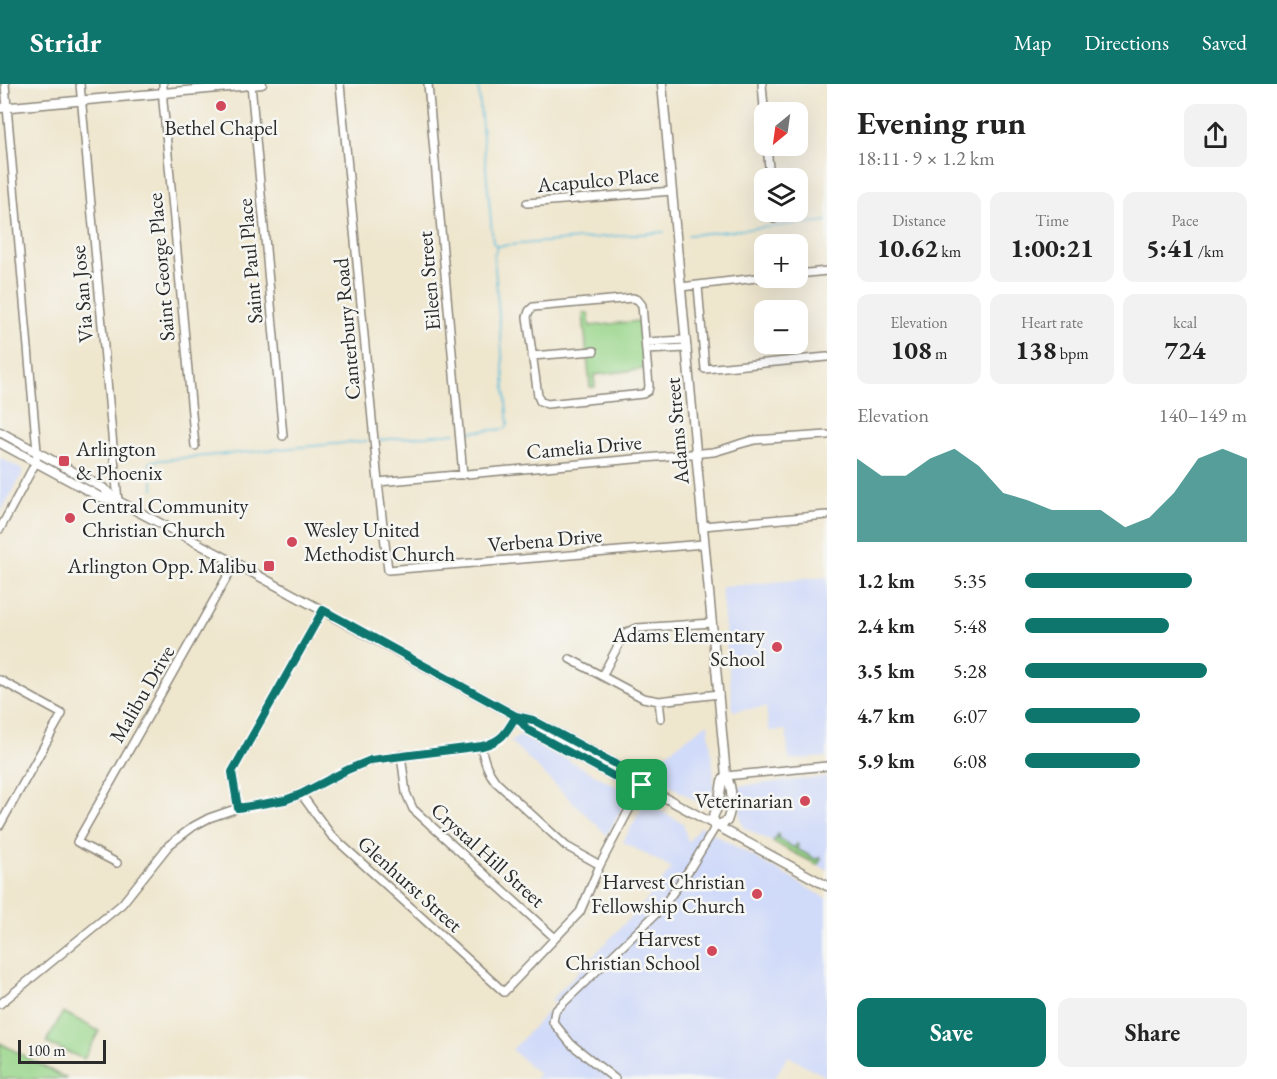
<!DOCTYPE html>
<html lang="en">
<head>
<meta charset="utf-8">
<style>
  :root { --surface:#fff; --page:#f2f2f2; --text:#222; --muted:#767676; --accent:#0f766e }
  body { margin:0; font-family:"EB Garamond",serif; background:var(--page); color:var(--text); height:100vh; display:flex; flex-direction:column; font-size:22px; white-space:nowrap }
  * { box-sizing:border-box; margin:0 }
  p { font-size:20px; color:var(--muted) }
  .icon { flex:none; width:33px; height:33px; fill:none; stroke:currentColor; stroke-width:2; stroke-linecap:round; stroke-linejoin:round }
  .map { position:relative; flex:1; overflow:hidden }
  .details { display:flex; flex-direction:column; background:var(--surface); width:450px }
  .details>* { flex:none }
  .needle { width:39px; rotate:209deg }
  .buttons { position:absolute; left:754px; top:18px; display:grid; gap:12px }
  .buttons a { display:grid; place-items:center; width:54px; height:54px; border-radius:12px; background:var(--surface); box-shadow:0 6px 24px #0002; font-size:30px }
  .scale { position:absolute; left:18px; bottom:15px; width:88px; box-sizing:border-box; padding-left:6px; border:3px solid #2b2b2b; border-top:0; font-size:16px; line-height:21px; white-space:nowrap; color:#2b2b2b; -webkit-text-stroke:4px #f6f6f2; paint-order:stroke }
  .pin { position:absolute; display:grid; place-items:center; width:51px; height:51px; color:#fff; margin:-26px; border-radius:12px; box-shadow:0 3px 9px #0006 }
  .round { display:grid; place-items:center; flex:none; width:63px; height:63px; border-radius:12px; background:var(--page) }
  .head { display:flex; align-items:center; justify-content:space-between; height:102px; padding:0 30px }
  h1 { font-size:33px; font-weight:700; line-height:45px }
  .stats { display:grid; grid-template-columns:repeat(3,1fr); gap:9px; height:102px; padding:6px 30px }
  .stats div { display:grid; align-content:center; border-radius:12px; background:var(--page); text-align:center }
  .stats b { font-size:26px; font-weight:700 }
  .stats small { font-size:16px; font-weight:400 }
  .stats p { font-size:16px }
  .chart { height:168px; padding:12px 30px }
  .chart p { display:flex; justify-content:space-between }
  .chart svg { width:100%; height:108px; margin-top:6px; fill:var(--accent); opacity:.7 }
  .cta { display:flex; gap:12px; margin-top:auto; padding:12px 30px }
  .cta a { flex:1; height:69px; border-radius:12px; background:var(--accent); color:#fff; font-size:24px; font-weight:700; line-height:69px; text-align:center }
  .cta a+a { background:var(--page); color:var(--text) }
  ul { padding:0 30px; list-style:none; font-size:20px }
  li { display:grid; grid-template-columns:96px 72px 1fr; align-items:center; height:45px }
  li i { height:15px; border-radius:8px; background:var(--accent) }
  header { display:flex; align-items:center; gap:36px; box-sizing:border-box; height:84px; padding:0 30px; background:var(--accent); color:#fff }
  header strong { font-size:28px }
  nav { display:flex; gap:33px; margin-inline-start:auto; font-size:21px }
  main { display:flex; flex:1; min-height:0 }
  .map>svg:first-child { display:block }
  .built { fill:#d0daf9 }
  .green { fill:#98d589; stroke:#62805a; stroke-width:1.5 }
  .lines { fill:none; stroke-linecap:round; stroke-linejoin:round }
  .stream { stroke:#5fbddd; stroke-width:1.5 }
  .minor-casing { stroke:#8d887c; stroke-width:10 }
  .major-casing { stroke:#8d887c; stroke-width:11 }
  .minor { stroke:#fff; stroke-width:7 }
  .major { stroke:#fff; stroke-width:8 }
  .route-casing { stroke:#fff; stroke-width:12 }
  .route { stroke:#0f766e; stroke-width:8 }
  .poi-dot { fill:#d1495b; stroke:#f6f6f2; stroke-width:2 }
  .labels { text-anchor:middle; stroke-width:5; stroke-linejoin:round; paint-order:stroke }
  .poi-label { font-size:21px; fill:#2b2b2b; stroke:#f6f6f2; text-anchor:end }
  .street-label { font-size:21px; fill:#2b2b2b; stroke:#f6f6f2 }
</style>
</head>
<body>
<header>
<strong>Stridr</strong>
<nav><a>Map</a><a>Directions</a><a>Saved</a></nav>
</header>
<main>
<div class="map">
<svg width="827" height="995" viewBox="0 0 827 995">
  <rect width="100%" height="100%" fill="#f6f6f2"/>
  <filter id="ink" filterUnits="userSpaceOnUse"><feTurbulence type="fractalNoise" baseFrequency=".0167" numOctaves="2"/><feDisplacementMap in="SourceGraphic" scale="12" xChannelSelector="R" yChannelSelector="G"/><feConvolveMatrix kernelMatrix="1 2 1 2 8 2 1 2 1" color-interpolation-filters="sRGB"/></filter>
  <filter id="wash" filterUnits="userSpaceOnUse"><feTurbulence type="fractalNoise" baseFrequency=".008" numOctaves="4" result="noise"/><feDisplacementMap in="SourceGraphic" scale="24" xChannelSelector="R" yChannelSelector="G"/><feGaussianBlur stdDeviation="1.35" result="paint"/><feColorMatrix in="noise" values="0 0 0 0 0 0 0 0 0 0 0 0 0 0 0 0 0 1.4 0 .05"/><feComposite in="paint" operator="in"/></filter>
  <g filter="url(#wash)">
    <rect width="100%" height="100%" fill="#efe6ce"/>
    <path class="built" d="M0,374L22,385V390L0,430Z
      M827,493V673L789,676L786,646L769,647L766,623L733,627L721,503Z
      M708,639L714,692L712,714L709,719L703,721L655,693L642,687Z
      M518,652H524L625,707L627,715L607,751L511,658Z
      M827,693V786L745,744L741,737L738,702Z
      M644,720L649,721L683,739L688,758L700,742L827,815V993L788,972L774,995H535L539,990L512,966L555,920L551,916L645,818L672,784L623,758Z"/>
    <path class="green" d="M583,229H588L590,242L639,237L644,285L594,291L595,303H590Z
      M778,750L779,751L778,754L794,764L797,760L798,761L797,765L817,776L820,773L821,775L818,781L773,758Z
      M63,928L99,947L84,975L46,959Z
      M0,959L67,995H0Z"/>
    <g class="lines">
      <path class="stream" d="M478,0L493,159L497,162L664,148
        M688,151L827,137
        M468,348L505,345L508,341L494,172L497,162
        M380,356L455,349
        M154,405L150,380L152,377L367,357"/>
    </g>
  </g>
  <g filter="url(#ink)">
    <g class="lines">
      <g class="minor-casing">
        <path id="minor" d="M80,0L118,417
          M163,0V17L195,362
          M251,0L283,352
          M340,0L378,398L388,486L704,460
          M428,0L463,391
          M762,0L765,36
          M767,62L770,94
          M527,119L672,107
          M773,128L774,135
          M798,190L827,187
          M698,202L705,285L827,273
          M681,203L765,193
          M633,214L638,216L642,221L649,302L648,307L643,310L547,320L540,317L538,312L527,233L529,227L533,223Z
          M646,258L686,256
          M646,266L687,264
          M532,272L594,267
          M378,398L713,368C727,365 740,359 754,356L827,351
          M703,442L827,431
          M0,445L36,378L37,367L5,0
          M570,575L643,614L659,617L719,610
          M602,592L620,558L627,548L637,544L712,539
          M0,596L62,630L0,741
          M659,617L661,634
          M481,662C484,676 487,687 496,698L566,762L600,781
          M401,671L406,709L413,725L555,854
          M726,692L827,682
          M301,710L331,751L504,908L580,828L600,781L642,701
          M238,724L232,688L323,526
          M117,779L77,758L235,479
          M0,920L122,820L169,761L194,742L209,734L238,724L285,716L301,710L347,686L371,676L481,662C502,657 506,649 516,632
          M615,995L571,960L553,938L555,927L662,824L691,783L716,742"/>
      </g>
      <g class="major-casing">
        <path id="major" d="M662,0L726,692C734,705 732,724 727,737L716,742
          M0,24L262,0
          M0,348L103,404L118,417
          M0,359L100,413L118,417L235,479L516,632L533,636L625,685L642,701L827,802
          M517,632L528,646L619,695L640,701
          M716,742L713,733L718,722L722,697L726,692"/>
      </g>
      <use href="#minor" class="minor"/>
      <use href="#major" class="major"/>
    </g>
  </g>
  <g class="lines" filter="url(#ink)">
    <g class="route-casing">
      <path id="route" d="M642,701L625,685L533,636L516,632C506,649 502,657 482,662L371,676L347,686L301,710L285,716L238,724L232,688L323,526L516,632L528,646L619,695L642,701"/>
    </g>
    <use href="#route" class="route"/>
  </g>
  <g class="poi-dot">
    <circle cx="221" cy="22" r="6"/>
    <rect x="58" y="371" width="12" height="12" rx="3"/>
    <circle cx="70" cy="434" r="6"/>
    <circle cx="292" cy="458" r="6"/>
    <rect x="263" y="476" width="12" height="12" rx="3"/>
    <circle cx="777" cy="563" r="6"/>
    <circle cx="805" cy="717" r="6"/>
    <circle cx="757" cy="810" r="6"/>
    <circle cx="712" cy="867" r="6"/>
  </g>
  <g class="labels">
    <g class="poi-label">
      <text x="221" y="51" text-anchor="middle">Bethel Chapel</text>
      <text x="76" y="372" text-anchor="start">Arlington<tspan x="76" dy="24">&amp; Phoenix</tspan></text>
      <text x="82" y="429" text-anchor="start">Central Community<tspan x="82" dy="24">Christian Church</tspan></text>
      <text x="304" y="453" text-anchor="start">Wesley United<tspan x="304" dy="24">Methodist Church</tspan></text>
      <text x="257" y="489">Arlington Opp. Malibu</text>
      <text x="765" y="558">Adams Elementary<tspan x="765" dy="24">School</tspan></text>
      <text x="793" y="724">Veterinarian</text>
      <text x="745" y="805">Harvest Christian<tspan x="745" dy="24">Fellowship Church</tspan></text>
      <text x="700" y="862">Harvest<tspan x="700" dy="24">Christian School</tspan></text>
    </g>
    <g class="street-label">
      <text transform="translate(598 96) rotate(-5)" y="7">Acapulco Place</text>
      <text transform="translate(250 177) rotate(-95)" y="7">Saint Paul Place</text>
      <text transform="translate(161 183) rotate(-95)" y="7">Saint George Place</text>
      <text transform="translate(429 197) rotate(-95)" y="7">Eileen Street</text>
      <text transform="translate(82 210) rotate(-95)" y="7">Via San Jose</text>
      <text transform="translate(347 245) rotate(-95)" y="7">Canterbury Road</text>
      <text transform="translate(677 347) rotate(-95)" y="7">Adams Street</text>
      <text transform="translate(584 363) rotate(-5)" y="7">Camelia Drive</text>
      <text transform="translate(545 456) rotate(-5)" y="7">Verbena Drive</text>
      <text transform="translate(142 610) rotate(-60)" y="7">Malibu Drive</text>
      <text transform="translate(488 771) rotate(42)" y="7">Crystal Hill Street</text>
      <text transform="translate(410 800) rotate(42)" y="7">Glenhurst Street</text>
    </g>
  </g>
</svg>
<div class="buttons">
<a><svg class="needle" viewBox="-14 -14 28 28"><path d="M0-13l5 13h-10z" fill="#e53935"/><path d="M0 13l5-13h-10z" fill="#767676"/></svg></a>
<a><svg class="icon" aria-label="layers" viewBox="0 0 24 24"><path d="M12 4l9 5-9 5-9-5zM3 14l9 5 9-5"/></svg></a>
<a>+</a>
<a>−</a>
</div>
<div class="scale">100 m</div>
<div class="pin" style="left:642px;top:701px;background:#1e9e55"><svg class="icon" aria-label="arrive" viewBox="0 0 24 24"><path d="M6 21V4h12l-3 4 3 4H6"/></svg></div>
</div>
<section class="details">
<div class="head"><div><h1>Evening run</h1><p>18:11 · 9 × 1.2 km</p></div><a class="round"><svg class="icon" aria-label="share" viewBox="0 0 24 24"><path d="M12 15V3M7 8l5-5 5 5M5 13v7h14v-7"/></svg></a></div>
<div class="stats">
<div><p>Distance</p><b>10.62<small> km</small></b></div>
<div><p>Time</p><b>1:00:21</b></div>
<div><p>Pace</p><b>5:41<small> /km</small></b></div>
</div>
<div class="stats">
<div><p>Elevation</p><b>108<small> m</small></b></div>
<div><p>Heart rate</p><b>138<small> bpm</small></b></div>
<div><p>kcal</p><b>724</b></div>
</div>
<div class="chart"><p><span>Elevation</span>140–149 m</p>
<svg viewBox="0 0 160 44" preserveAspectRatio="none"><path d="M0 44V10L10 17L20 17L30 10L40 6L50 13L60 24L70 27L80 31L90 31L100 31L110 38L120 34L130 24L140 10L150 6L160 10V44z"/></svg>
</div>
<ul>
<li><b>1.2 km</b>5:35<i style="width:75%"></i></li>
<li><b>2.4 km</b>5:48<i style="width:65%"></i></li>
<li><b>3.5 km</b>5:28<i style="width:82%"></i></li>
<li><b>4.7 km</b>6:07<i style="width:52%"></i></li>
<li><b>5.9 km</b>6:08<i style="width:52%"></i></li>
</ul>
<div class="cta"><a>Save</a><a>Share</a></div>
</section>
</main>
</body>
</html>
